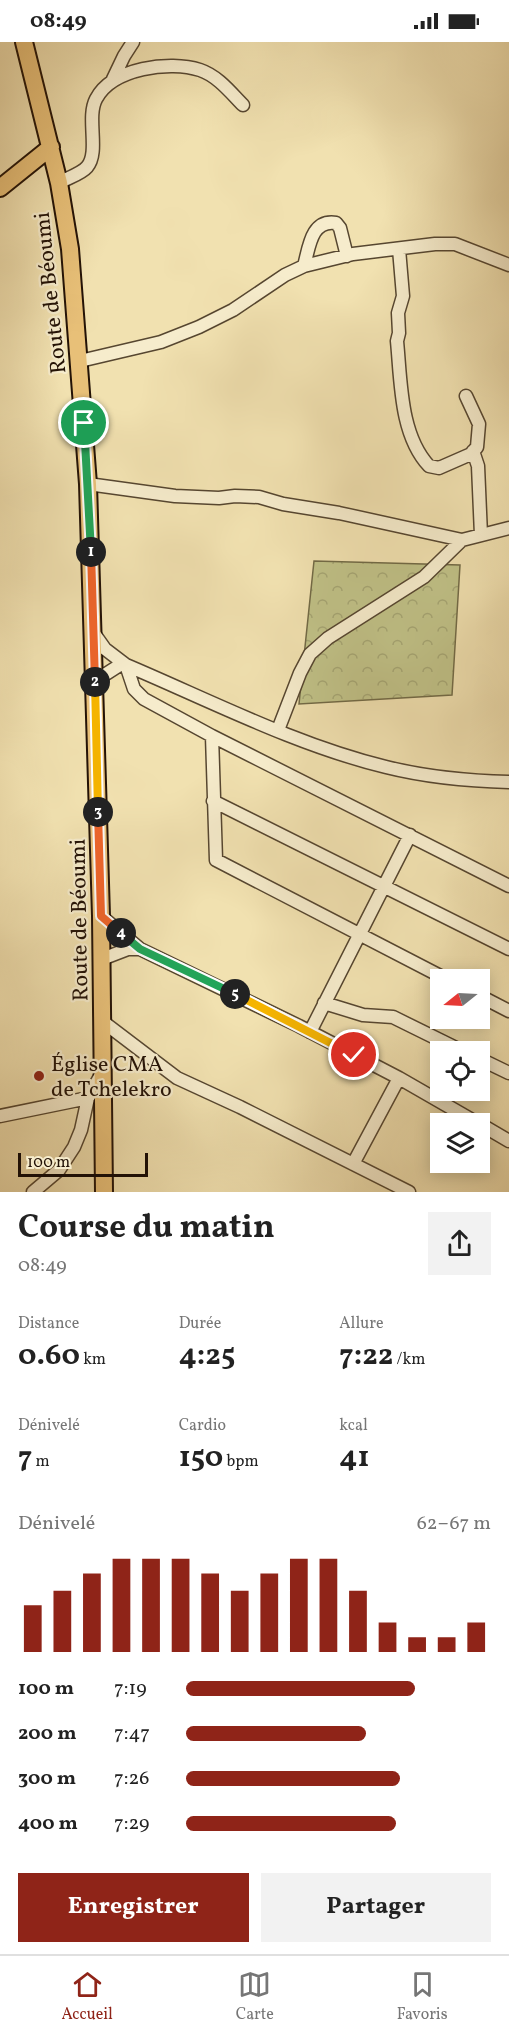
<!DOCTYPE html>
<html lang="fr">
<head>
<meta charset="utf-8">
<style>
  :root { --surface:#fff; --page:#f2f2f2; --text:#222; --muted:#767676; --line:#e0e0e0; --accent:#8f2418 }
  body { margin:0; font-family:Vollkorn,serif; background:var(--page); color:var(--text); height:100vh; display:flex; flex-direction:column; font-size:22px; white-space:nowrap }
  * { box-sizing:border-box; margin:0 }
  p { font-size:20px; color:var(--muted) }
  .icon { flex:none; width:33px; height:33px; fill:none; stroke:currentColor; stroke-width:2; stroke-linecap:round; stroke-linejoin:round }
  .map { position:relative; height:1150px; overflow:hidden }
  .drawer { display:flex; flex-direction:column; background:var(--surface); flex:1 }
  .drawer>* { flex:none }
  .needle { width:39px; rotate:252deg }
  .controls { position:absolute; left:430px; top:927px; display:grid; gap:12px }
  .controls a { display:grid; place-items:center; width:60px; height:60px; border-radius:0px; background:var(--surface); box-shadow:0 3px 15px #0003; font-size:30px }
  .scale { position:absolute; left:18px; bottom:15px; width:130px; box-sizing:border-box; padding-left:6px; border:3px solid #231206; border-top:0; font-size:16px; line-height:21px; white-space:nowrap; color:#231206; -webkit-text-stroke:4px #f6eccc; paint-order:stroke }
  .pin { position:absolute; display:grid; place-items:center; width:51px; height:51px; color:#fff; margin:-26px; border:3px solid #fff; border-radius:50%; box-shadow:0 2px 6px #0007 }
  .km { position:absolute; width:30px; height:30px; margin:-15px; border-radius:50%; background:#222; color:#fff; font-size:16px; line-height:30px; text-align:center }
  .round { display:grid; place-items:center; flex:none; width:63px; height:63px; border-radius:0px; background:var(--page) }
  .overview { display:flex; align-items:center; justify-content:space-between; height:102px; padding:0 18px }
  h1 { font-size:33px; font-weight:700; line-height:45px }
  .stats { display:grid; grid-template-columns:repeat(3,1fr); gap:9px; height:102px; padding:6px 18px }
  .stats div { display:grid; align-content:center }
  .stats b { font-size:30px; font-weight:700 }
  .stats small { font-size:16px; font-weight:400 }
  .stats p { font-size:16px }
  .chart { height:168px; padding:12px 18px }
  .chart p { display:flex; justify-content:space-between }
  .chart svg { width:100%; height:108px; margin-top:6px; stroke:var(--accent); stroke-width:6 }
  .cta { display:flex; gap:12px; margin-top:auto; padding:12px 18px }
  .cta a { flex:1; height:69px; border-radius:0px; background:var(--accent); color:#fff; font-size:24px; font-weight:700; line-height:69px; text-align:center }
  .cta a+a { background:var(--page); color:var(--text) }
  ul { padding:0 18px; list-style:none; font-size:20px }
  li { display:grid; grid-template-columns:96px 72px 1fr; align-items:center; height:45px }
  li i { height:15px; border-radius:8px; background:var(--accent) }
  .status { display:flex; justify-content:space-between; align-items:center; height:42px; padding:0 30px; background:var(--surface); direction:ltr }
  .status svg { height:16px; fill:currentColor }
  .dock { display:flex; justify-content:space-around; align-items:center; height:84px; border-top:2px solid var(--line); background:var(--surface); font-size:16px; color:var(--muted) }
  .dock a { display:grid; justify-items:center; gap:3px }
  .dock .selected { color:var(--accent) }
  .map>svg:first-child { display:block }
  .forest { fill:url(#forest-crowns); stroke:#726a46; stroke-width:1.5 }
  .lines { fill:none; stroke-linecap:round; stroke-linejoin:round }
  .minor-casing { stroke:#564630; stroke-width:15 }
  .major-casing { stroke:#231206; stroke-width:20 }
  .minor { stroke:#f6eccc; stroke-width:12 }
  .major { stroke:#e8c078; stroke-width:16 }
  .split-1-casing { stroke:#fff; stroke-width:12 }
  .split-2-casing { stroke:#fff; stroke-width:12 }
  .split-3-casing { stroke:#fff; stroke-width:12 }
  .split-4-casing { stroke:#fff; stroke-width:12 }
  .split-5-casing { stroke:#fff; stroke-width:12 }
  .split-6-casing { stroke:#fff; stroke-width:12 }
  .split-1 { stroke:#22a559; stroke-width:8 }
  .split-2 { stroke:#f0652b; stroke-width:8 }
  .split-3 { stroke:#f5b400; stroke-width:8 }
  .split-4 { stroke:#f0652b; stroke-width:8 }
  .split-5 { stroke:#22a559; stroke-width:8 }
  .split-6 { stroke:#f5b400; stroke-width:8 }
  .poi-dot { fill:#8f2418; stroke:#f6eccc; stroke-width:2 }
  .labels { text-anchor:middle; stroke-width:4.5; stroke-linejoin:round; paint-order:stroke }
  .street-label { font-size:22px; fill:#231206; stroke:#f6eccc }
  .poi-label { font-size:22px; fill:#231206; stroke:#f6eccc; text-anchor:start }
</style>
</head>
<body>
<div class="status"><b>08:49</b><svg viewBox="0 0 49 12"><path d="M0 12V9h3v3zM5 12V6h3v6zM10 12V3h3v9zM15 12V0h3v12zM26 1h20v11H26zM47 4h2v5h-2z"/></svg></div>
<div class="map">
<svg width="509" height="1150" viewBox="0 0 509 1150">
  <defs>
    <pattern id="forest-crowns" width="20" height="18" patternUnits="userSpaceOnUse" patternTransform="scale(1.5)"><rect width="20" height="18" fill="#c0c187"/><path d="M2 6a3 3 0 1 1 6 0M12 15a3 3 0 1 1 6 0" fill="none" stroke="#a5a573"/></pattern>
  </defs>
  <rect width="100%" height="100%" fill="#f1e1b0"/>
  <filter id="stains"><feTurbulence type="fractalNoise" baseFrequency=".00333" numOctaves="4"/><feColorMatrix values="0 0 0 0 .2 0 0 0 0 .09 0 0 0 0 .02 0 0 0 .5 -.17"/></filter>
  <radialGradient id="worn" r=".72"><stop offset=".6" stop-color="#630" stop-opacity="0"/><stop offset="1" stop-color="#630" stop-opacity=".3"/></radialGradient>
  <path class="forest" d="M314,519L460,523L452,653L299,662Z"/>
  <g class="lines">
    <g class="minor-casing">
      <path id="minor" d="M113,37L124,14L133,0
        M59,141C67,136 81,132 87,125C100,110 86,76 96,57C112,26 170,18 200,28C218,34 231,51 243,63
        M399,207L403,254L398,271L399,291L397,299C401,340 400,393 429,424L439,426L471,412L477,405L479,382L466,354
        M304,224C309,206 311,177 336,181L340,186L347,214
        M80,319L161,300L199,285L233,268L285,233L304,224L353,212L435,202H455L509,223
        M473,409L478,424L481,493
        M88,442L175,454L219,456L235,454L259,455L283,462L339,471L462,498L509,486
        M93,590L105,607L126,623C211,659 296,703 386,725C426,735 468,739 509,740
        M126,623L134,647L144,657L212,694L509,844
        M95,639L123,621
        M278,688L300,631L310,612L328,596L424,535L462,498
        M212,694L216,818L448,938
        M213,759L509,907
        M101,874L140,907L299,984L399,1036L479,1082
        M102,917L128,907H140
        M480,954L509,969
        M324,961L363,973L393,975L464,1010
        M102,979L177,1036L240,1065L409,1150
        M310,990L410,793
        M480,1017L509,1031
        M0,1074L88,1056
        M480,1082L509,1099
        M353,1122L399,1036
        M33,1150L59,1128L74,1105L81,1088L88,1056L102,1031"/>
    </g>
    <g class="major-casing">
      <path id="major" d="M24,0L59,141L70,207L88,442L101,874L104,1150
        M0,146L51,105"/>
    </g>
    <use href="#minor" class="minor"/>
    <use href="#major" class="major"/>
  </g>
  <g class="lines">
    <g class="split-1-casing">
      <path id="split-1" d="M84,381L91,510"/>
    </g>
    <g class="split-2-casing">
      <path id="split-2" d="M91,510L95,640"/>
    </g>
    <g class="split-3-casing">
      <path id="split-3" d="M95,640L98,770"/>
    </g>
    <g class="split-4-casing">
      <path id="split-4" d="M98,770L101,874L121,891"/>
    </g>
    <g class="split-5-casing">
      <path id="split-5" d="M121,891L140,907L235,952"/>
    </g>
    <g class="split-6-casing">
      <path id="split-6" d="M235,952L354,1013"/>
    </g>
    <use href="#split-1" class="split-1"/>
    <use href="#split-2" class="split-2"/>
    <use href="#split-3" class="split-3"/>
    <use href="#split-4" class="split-4"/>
    <use href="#split-5" class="split-5"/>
    <use href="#split-6" class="split-6"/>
  </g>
  <circle class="poi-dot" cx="39" cy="1034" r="6"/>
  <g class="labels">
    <g class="street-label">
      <text transform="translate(49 251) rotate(-96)" y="8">Route de Béoumi</text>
      <text transform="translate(78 878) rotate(-91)" y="8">Route de Béoumi</text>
    </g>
    <g class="poi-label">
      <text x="51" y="1029">Église CMA<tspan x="51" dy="25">de Tchelekro</tspan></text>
    </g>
  </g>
  <rect width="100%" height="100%" filter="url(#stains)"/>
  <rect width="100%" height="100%" fill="url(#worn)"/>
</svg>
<div class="controls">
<a><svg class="needle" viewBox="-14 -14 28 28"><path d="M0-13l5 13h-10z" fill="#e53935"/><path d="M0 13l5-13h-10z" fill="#767676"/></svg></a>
<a><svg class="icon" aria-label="locate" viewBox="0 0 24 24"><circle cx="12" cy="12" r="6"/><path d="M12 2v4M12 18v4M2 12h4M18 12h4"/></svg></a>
<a><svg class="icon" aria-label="layers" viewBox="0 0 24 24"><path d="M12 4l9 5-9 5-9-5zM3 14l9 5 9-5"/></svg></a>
</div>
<div class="scale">100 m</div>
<div class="pin" style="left:84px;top:381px;background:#1e9e55"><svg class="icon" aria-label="arrive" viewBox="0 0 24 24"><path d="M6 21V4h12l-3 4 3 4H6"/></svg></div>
<div class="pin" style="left:354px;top:1013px;background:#d93025"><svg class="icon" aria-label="check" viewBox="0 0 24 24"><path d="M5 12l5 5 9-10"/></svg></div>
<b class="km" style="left:91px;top:510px">1</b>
<b class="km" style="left:95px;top:640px">2</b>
<b class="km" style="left:98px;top:770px">3</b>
<b class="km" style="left:121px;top:891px">4</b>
<b class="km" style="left:235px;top:952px">5</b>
</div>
<section class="drawer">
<div class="overview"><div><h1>Course du matin</h1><p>08:49</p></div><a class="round"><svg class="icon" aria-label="share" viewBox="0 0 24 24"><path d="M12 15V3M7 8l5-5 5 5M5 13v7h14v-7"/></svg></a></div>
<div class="stats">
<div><p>Distance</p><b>0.60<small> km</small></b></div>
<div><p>Durée</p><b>4:25</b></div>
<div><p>Allure</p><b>7:22<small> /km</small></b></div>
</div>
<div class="stats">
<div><p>Dénivelé</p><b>7<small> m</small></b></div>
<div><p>Cardio</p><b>150<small> bpm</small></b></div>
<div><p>kcal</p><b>41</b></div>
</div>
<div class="chart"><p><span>Dénivelé</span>62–67 m</p>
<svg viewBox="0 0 160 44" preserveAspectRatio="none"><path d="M5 44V25M15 44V19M25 44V12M35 44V6M45 44V6M55 44V6M65 44V12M75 44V19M85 44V12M95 44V6M105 44V6M115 44V19M125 44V32M135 44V38M145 44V38M155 44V32"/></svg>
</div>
<ul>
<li><b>100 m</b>7:19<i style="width:75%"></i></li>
<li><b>200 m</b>7:47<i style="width:59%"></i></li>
<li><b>300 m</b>7:26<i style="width:70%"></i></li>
<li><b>400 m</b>7:29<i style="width:69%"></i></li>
</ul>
<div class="cta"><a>Enregistrer</a><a>Partager</a></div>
</section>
<nav class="dock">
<a class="selected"><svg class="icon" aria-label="home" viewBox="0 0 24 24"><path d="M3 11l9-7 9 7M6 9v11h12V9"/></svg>Accueil</a>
<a><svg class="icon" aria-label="map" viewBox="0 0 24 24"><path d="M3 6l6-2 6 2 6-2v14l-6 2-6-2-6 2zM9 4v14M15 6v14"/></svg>Carte</a>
<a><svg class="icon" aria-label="saved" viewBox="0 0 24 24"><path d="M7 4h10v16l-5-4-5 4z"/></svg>Favoris</a>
</nav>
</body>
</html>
